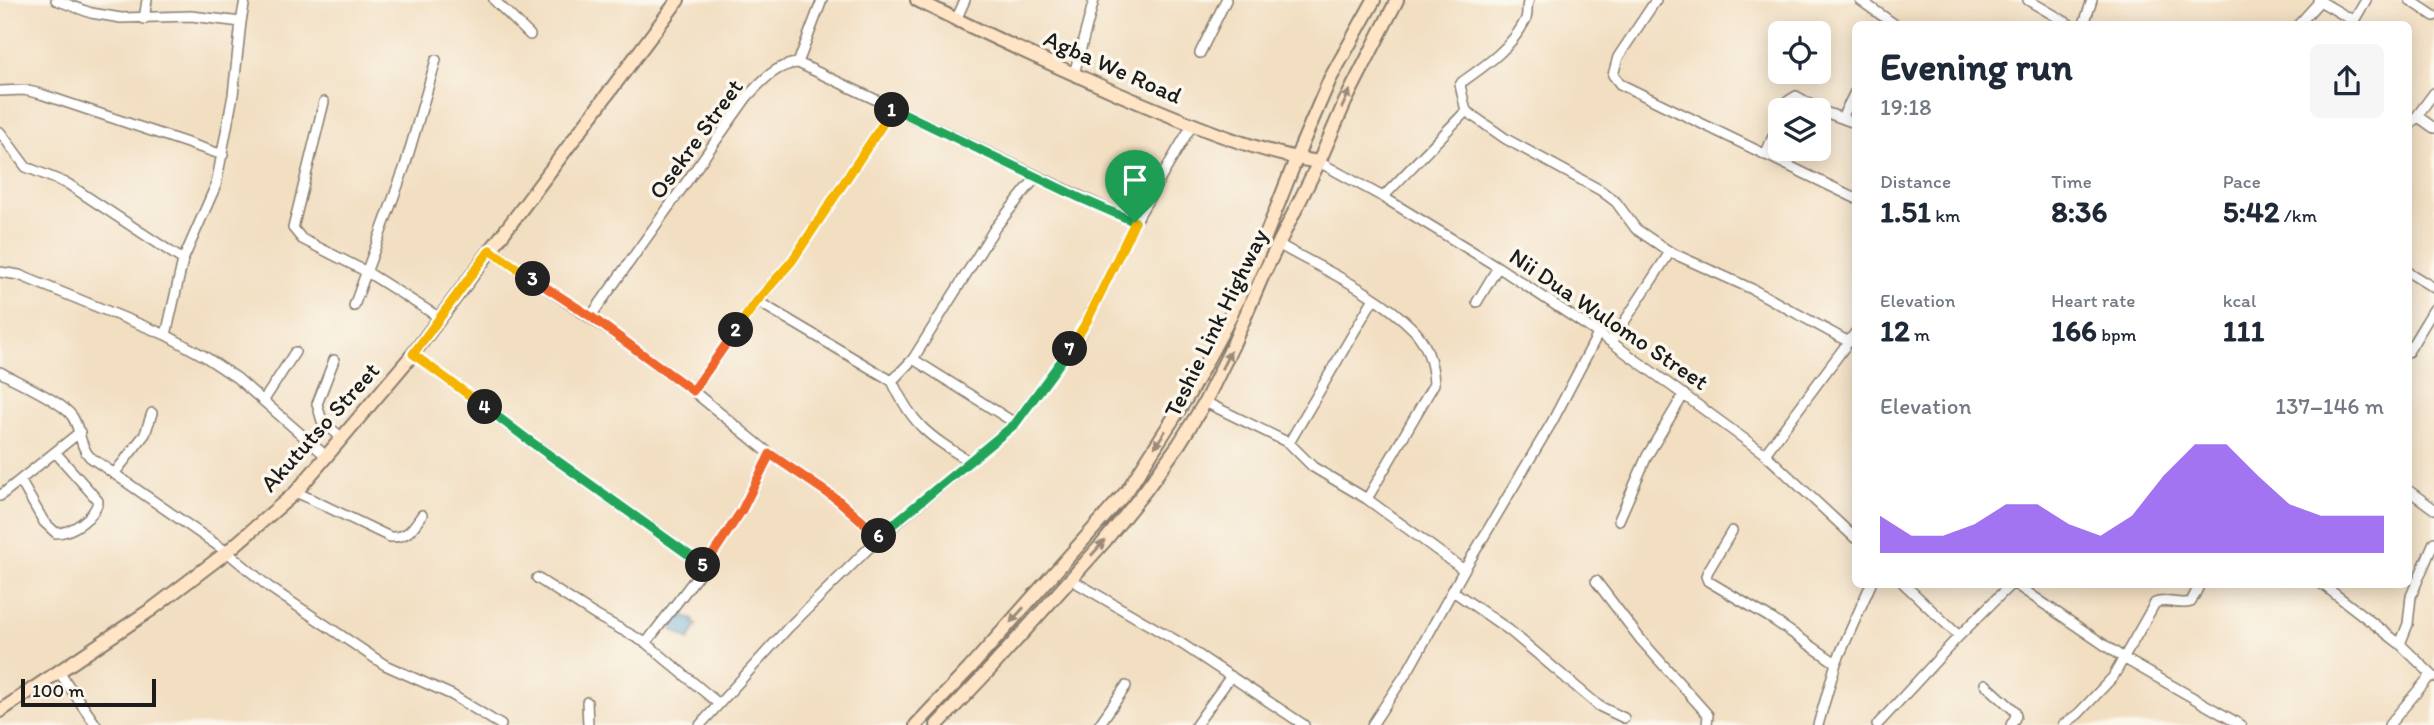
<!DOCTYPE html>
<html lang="en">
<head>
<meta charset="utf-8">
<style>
  :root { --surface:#fff; --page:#f6f6f7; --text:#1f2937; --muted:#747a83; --accent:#7c3aed }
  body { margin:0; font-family:Itim,sans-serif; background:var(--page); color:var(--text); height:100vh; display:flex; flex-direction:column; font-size:26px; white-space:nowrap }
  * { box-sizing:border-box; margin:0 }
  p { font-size:23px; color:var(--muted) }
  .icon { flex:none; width:38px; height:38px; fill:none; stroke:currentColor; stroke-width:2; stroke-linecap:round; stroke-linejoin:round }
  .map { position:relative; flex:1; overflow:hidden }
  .sheet { position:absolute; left:1852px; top:21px; width:560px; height:567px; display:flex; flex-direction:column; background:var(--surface); border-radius:10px; box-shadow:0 4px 18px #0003 }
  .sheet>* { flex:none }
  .buttons { position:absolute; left:1768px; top:21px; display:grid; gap:14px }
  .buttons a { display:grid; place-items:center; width:63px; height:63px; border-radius:10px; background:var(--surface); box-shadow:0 4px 18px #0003; font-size:35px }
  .scale { position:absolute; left:21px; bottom:18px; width:135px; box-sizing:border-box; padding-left:7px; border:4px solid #1c1c1c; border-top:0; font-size:19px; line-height:24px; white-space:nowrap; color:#1c1c1c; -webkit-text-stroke:5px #fbf7ec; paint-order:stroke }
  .pin { position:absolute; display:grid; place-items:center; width:60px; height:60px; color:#fff; margin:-72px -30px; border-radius:50% 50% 50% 0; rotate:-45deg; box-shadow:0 0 7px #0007 }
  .pin .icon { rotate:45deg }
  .km { position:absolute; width:35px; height:35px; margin:-18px; border-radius:50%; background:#222; color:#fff; font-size:19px; line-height:35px; text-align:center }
  .round { display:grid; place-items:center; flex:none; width:74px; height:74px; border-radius:10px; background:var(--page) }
  .head { display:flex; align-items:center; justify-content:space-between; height:119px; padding:0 28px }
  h1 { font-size:38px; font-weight:700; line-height:52px }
  .figures { display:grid; grid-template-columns:repeat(3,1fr); gap:10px; height:119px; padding:7px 28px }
  .figures div { display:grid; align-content:center }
  .figures b { font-size:30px; font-weight:700 }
  .figures small { font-size:19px; font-weight:400 }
  .figures p { font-size:19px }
  .chart { height:196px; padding:14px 28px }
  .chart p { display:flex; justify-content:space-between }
  .chart svg { width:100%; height:126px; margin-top:7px; fill:var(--accent); opacity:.7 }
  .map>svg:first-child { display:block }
  .water { fill:url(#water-ripples); stroke:#3c5f77; stroke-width:2 }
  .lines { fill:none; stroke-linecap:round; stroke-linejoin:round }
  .street-casing { stroke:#877d6e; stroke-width:12 }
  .secondary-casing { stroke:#877d6e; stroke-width:16 }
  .street { stroke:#fff; stroke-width:9 }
  .secondary { stroke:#ffe4c6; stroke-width:12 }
  .oneway { fill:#998a7a }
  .split-1-casing { stroke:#fff; stroke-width:14 }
  .split-2-casing { stroke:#fff; stroke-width:14 }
  .split-3-casing { stroke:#fff; stroke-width:14 }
  .split-4-casing { stroke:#fff; stroke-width:14 }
  .split-5-casing { stroke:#fff; stroke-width:14 }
  .split-6-casing { stroke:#fff; stroke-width:14 }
  .split-7-casing { stroke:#fff; stroke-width:14 }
  .split-8-casing { stroke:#fff; stroke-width:14 }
  .split-1 { stroke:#22a559; stroke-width:9 }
  .split-2 { stroke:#f5b400; stroke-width:9 }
  .split-3 { stroke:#f0652b; stroke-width:9 }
  .split-4 { stroke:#f5b400; stroke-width:9 }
  .split-5 { stroke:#22a559; stroke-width:9 }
  .split-6 { stroke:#f0652b; stroke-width:9 }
  .split-7 { stroke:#22a559; stroke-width:9 }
  .split-8 { stroke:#f5b400; stroke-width:9 }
  .labels { text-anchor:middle; stroke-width:7; stroke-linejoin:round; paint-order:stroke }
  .street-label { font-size:24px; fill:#1c1c1c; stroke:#fbf7ec }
</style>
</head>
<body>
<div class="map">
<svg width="2434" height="725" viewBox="0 0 2434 725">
  <defs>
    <pattern id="water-ripples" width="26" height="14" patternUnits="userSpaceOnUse" patternTransform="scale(1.75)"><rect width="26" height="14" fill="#5ca2d2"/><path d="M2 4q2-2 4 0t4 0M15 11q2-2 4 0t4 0" fill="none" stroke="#4b83aa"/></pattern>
  </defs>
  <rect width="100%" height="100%" fill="#fbf7ec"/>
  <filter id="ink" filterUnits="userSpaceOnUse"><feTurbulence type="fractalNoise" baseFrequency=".0143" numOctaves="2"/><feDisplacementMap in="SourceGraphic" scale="14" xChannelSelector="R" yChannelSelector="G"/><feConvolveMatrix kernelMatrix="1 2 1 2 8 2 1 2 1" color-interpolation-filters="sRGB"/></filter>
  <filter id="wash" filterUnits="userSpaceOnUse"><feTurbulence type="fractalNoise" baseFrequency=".00686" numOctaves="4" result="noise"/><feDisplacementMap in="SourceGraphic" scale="28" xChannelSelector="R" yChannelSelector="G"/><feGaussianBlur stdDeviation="1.57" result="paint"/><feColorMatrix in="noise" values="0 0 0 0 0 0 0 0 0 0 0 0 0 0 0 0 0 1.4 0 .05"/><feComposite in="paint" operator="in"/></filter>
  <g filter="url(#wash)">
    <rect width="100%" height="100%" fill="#f2dec1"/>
    <path class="water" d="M682,615L694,620L693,623L697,625L689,640L672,630L675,625L673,620Z"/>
  </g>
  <g filter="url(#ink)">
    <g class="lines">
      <g class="street-casing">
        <path id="street" d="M56,0L91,13L121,18L191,16L241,22L233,95L216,185L183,260L166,335L204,356L237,378L326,456
          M494,0L530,35
          M1656,0L1618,57L1613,75L1620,84L1855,198
          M1860,0L1894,24
          M2028,0L2069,24
          M2318,0L2354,21
          M2410,0L2434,16
          M144,19L147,0
          M956,20L965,0
          M241,22L245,0
          M2084,24L2092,0
          M2299,24L2319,2
          M2352,24L2366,0
          M1200,53L1226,0
          M798,63L822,0
          M1074,74L1094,0
          M0,91L24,90L41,94L223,155
          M324,102L293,228L302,239L367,272L440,318
          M1784,110L1788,101L1796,96L1822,111L1855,123
          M1466,111L1506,139L1600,190L1616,202L1636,229L1670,252L1611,342
          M2417,116L2434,128
          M1842,118L1855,92
          M2408,128L2434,93
          M0,132L26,167L68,184L183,260
          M1765,155L1780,120
          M1319,162L1383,197L1498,267L1611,342L1765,454L1855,538
          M1383,197L1466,111L1460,85L1462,82C1486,65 1511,48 1525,21C1529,14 1525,7 1529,0
          M1278,244C1323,270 1377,292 1414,330C1428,345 1433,365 1434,384L1367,499L1464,570
          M490,250L633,347L693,391L770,454L838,500L880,537L1015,423L1080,335L1135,222L1192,125
          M1670,252L1752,289L1849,342
          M0,272L19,275L166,335
          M2408,272L2434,288
          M757,301L892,381L913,359L995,228L1037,176
          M1477,302L1498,267
          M354,306L405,166L436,60
          M591,316L747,97C761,82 776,64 798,63L1135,222
          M2408,352L2434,309
          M413,354L527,439L705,566
          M913,359L1015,423
          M334,360L317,404L322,421L342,438
          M0,372C18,382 61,401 72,416C81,429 79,446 90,457L227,552L269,587L385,665L452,695L501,725
          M892,381C913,426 928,435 969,461
          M693,391L757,301L792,261L893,108
          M264,400L295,352
          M1205,402L1289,443L1313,467L1367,499
          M1289,443L1374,298
          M1765,454L1855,333
          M114,474L145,434L152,413
          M20,480L44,522L56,533C72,533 95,517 98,501L94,496L55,452
          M2408,490L2434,509
          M296,492L390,537C408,538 413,528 422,515
          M0,496L80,432
          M1619,520L1647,456L1684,394
          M1732,531L1708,571L1706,576L1708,581L1772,619L1836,663
          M537,578L595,615L646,643
          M1070,579L1182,644L1304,725
          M1596,581L1641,640L1708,715L1707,725
          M1904,584L1959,636
          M2015,584L2125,659L2241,725
          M2322,584L2400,644L2434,677
          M1453,591L1509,630L1599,706L1624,718
          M2400,644L2408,624L2411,596L2434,542
          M59,672L96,725
          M1985,684L2015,711L2016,716L2011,725
          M587,702L588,725
          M719,704L788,628L880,537
          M700,725L719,704L646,643L705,566L742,510L770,454
          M1099,725L1126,686
          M1196,725L1231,676
          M1372,725L1409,669L1464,570L1552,422L1598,334
          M1818,725L1836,663L1871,584
          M1877,725L1959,636L2011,584
          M2063,725L2078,714L2113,677L2155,603C2167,598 2179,606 2191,602L2200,584
          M2389,725L2431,675"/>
      </g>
      <g class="secondary-casing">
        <path id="secondary" d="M917,0C984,34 1053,65 1121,95C1183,121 1253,152 1319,162
          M0,711L152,609L227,552L296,492L413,354L678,0
          M916,725L969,669L1127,491L1189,394L1227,323L1264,240L1302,144L1330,79L1374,0
          M937,725L992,667L1104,542L1145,491L1179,444L1205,402L1232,347L1262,277L1319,162L1345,102L1397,0"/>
      </g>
      <use href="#street" class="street"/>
      <use href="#secondary" class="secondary"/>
    </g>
    <defs><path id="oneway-solid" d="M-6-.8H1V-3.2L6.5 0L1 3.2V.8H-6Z" transform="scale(1.75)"/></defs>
    <g class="oneway">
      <use href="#oneway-solid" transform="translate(1346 99) rotate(-65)"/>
      <use href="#oneway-solid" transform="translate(1226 360) rotate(-63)"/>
      <use href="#oneway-solid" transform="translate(1160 439) rotate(123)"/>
      <use href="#oneway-solid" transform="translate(1098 548) rotate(-48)"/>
      <use href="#oneway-solid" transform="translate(1017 615) rotate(132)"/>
    </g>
  </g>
  <g class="lines" filter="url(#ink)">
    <g class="split-1-casing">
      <path id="split-1" d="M892,110L893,108L1080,198L1135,222"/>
    </g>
    <g class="split-2-casing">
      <path id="split-2" d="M736,330L757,301L792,261L892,110"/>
    </g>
    <g class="split-3-casing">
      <path id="split-3" d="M533,279L590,316L693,391L736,330"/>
    </g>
    <g class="split-4-casing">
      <path id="split-4" d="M485,407L413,354L490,250L533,279"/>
    </g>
    <g class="split-5-casing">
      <path id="split-5" d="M485,407L527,439L703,565"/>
    </g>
    <g class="split-6-casing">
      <path id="split-6" d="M703,565L705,566L742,510L770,454L838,500L879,536"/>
    </g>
    <g class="split-7-casing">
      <path id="split-7" d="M879,536L1015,424L1070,349"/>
    </g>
    <g class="split-8-casing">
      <path id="split-8" d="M1070,349L1087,321L1135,222"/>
    </g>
    <use href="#split-1" class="split-1"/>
    <use href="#split-2" class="split-2"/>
    <use href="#split-3" class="split-3"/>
    <use href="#split-4" class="split-4"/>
    <use href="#split-5" class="split-5"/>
    <use href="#split-6" class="split-6"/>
    <use href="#split-7" class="split-7"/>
    <use href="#split-8" class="split-8"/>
  </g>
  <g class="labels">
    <g class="street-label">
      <text transform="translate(1113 67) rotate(24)" y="8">Agba We Road</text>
      <text transform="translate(696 139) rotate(-54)" y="8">Osekre Street</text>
      <text transform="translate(1609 319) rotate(34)" y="8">Nii Dua Wulomo Street</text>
      <text transform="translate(1216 323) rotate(-64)" y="8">Teshie Link Highway</text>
      <text transform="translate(320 427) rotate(-48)" y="8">Akututso Street</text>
    </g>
  </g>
</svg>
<div class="buttons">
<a><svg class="icon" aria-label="locate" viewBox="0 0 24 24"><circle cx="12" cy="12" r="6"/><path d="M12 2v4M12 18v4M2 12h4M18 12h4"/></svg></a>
<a><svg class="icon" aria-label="layers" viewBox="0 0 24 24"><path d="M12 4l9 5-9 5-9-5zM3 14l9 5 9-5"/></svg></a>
</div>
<div class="scale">100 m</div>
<div class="pin" style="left:1135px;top:222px;background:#1e9e55"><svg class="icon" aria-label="arrive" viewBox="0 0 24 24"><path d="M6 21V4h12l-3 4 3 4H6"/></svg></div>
<b class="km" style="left:892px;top:110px">1</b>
<b class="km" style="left:736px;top:330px">2</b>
<b class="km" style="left:533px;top:279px">3</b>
<b class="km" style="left:485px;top:407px">4</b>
<b class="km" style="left:703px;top:565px">5</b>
<b class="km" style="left:879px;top:536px">6</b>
<b class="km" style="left:1070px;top:349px">7</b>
<section class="sheet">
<div class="head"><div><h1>Evening run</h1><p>19:18</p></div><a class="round"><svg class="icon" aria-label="share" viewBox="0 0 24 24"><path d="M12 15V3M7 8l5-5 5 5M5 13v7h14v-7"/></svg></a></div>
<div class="figures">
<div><p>Distance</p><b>1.51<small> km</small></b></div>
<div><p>Time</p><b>8:36</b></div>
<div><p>Pace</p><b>5:42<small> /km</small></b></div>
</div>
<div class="figures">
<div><p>Elevation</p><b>12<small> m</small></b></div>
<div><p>Heart rate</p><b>166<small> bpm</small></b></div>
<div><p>kcal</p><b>111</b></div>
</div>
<div class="chart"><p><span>Elevation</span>137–146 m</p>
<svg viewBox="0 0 160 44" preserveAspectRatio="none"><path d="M0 44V31L10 38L20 38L30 34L40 27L50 27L60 34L70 38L80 31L90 17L100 6L110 6L120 17L130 27L140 31L150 31L160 31V44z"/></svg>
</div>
</section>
</div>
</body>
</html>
